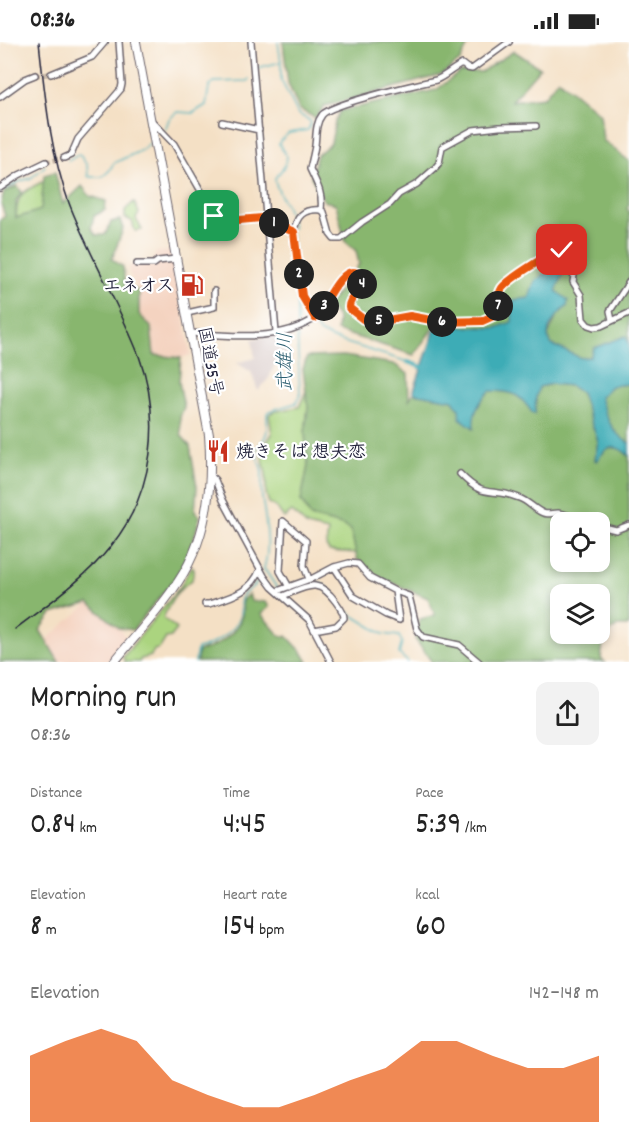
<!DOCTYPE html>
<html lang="en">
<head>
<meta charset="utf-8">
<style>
  :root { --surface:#fff; --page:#f2f2f2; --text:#222; --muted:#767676; --accent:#ea580c }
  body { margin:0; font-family:Dekko,"Klee One",sans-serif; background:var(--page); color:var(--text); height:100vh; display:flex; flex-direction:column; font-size:22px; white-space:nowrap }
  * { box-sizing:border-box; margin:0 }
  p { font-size:20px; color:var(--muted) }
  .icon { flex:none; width:33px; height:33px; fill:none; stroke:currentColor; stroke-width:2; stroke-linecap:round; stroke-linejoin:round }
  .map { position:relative; height:620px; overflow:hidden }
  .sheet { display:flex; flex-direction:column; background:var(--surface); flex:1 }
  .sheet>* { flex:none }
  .fabs { position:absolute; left:550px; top:470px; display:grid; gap:12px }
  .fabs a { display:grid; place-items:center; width:60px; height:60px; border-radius:12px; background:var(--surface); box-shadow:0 3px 9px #0003; font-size:30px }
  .pin { position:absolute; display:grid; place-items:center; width:51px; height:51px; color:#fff; margin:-26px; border-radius:12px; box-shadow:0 3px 9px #0006 }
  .km { position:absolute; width:30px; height:30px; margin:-15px; border-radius:50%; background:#222; color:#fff; font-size:16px; line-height:30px; text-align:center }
  .round { display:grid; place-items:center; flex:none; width:63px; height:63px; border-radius:12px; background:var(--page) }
  .summary { display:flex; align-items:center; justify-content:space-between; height:102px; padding:0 30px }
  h1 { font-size:33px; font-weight:600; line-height:45px }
  .figures { display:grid; grid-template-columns:repeat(3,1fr); gap:9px; height:102px; padding:6px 30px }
  .figures div { display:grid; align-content:center }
  .figures b { font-size:30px; font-weight:600 }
  .figures small { font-size:16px; font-weight:400 }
  .figures p { font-size:16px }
  .chart { height:168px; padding:12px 30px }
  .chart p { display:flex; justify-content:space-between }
  .chart svg { width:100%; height:108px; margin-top:6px; fill:var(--accent); opacity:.7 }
  .status { display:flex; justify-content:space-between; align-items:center; height:42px; padding:0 30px; background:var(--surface); direction:ltr }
  .status svg { height:16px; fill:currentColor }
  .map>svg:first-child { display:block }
  .built { fill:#f4d3c0 }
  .industrial { fill:#d0c0bc }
  .green { fill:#abd47f; stroke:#667b5d; stroke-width:1.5 }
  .forest { fill:#88b66e; stroke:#556c54; stroke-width:1.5; fill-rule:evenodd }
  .water { fill:#3cacb6; stroke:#2f6778; stroke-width:1.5 }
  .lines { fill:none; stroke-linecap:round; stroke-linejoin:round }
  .stream { stroke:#3cacb6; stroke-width:1.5 }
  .canal { stroke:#3cacb6; stroke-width:4.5 }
  .minor-tunnel { stroke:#cabaa9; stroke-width:5; stroke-dasharray:5 2.5; stroke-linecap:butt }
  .minor-casing { stroke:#6c646b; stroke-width:8 }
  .highway-casing { stroke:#6c646b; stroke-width:10 }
  .minor { stroke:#fff; stroke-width:5 }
  .highway { stroke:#fff; stroke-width:8 }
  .rail { stroke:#22223b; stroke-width:1.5 }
  .route-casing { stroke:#fff; stroke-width:12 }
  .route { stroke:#ea580c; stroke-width:8 }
  .labels { text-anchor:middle; stroke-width:4.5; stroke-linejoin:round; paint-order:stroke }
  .poi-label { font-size:18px; font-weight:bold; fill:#22223b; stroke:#fff; text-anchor:end }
  .street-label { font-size:18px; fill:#22223b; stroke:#fff }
  .water-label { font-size:20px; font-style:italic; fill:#2e6072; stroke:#fff }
</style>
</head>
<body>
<div class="status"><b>08:36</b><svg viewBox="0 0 49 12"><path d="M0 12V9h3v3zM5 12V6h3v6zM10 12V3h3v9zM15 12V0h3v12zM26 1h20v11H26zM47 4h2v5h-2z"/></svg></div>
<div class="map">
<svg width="629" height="620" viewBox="0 0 629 620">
  <rect width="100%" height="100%" fill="#fff"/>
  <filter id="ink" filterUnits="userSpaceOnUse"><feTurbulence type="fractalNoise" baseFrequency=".0167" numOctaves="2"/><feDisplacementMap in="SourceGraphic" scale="12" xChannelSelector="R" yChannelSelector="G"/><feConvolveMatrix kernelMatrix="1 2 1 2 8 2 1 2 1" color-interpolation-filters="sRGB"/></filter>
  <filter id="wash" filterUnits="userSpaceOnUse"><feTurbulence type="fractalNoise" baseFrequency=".008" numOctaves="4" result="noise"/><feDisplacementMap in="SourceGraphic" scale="24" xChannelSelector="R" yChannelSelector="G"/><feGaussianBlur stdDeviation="1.35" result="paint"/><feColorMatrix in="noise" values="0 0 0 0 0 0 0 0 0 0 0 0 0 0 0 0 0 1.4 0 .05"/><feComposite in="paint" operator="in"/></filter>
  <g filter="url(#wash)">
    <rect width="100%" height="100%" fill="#f4e0c5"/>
    <path class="built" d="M172,209L191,313L181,316L154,313L151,285L139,272V249L129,231V224L153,220L156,210Z
      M89,561L119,586L128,598L110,620H59L46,598Z"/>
    <path class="industrial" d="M286,291L287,303L292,316L275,322L269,336L258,349L251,330L237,321L255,316L252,297Z"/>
    <path class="green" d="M44,139L42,168L16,176C17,151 22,150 44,139Z
      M134,160L139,171L136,177L142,188L135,189L132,179L125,176V168Z
      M306,349L308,365L305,391L308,424L301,459L311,475L342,483L351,488L356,511L329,509L326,504L328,489L307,484L292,470L284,476L277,466L269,461L266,452V432L261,409L272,392L269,373L272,370L299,365Z
      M192,524L194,526L192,538C178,546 170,561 163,576L177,587L171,595L166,596L160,606L154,608L151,614L141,617L139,620H125L123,615L180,545Z"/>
    <path class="forest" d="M283,0H476L468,3L460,19L441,33L325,64L315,76L299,67L288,41Z
      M514,9L540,26L511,59L544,55L558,37L600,72L603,98L629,119V162L627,167L629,169V303L625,294L590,315L581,316L552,303L548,294L559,269L555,249L565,227L535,239L532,253L513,280L497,286L448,284L445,287L435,283L414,313L337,289L338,277L327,263L350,236L359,222L356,209L345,199L336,162L324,159L311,135L317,113L331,101L335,80L340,69L436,48L460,30H481Z
      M55,130L63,162L82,144L90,154L106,159L105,168L94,174L91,186L96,193H105L111,180L120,178L123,187L112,217L123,225L125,244L139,249V272L151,285L154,313L181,316L179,340L184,365L180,375L181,393L190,404L197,445L195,469L200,474L192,504L176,535L133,588L119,586L89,561L52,572L40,588L59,620H0V178L5,174L1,162L4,150L17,144L22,150L16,159V176L41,168L44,133Z
      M344,314L394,322L408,332L409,358L413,351L453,358L473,386C472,372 480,358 490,349C514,349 521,353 535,371L536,355L539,345L552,342L571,344L581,351L598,399L595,418L597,419C606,404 615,400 629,414V584H618L604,594L601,617L605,620H432L415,597L420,577L435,573L428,556L379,535L357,517L351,488L342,483L311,475L301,458L308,424L305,391L308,365L303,327L307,315ZM561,480H600V519H561ZM561,552H600V591H561Z
      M629,342V401C611,391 605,373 600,355L611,344Z
      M249,552L251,559L266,560L269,565L261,572L280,594H287L302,610L308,620H197L198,609C216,606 237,592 242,573C243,569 242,563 242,558Z"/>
    <path class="water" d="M560,222L565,227L556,249L568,258L567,265C559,270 548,283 548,294C548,297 550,300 552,303L581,316L590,315L594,306L626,294L629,303V342L611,344L600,355C605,373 611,391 629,401V414C615,400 606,404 597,419L595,418L598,399L581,351L571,344L552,342L539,345L536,355L535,372H533C520,352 514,349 490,349C480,358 472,372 474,386L460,376L459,367L453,358L413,351L436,284L445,287L448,284L496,286L512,280L513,258L529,256L535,239Z"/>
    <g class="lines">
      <path class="stream" d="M278,0L281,20V38L298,72L309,78L311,81L308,88L289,91L280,99L279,102L287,115L284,125L275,136C276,154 294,168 292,187
        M257,26L281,20
        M165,88L169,77L177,70L193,71L206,63L209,45L214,40L247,39L249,37
        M68,119L79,112L87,123L88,134L90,135H102L109,129L114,121L140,109L150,101
        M0,149L21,139L31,136L45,124
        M291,192L297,248V283
        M301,258L310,275
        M312,280L319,290L331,296L408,320
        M265,528L277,546
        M263,529C272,504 265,479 262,454C261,446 262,438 262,430C261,422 256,416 256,407C268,395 268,388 267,372L269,369L296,361L300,353L297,288
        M300,544C319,537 327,542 338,559
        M283,550L296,546
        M344,568L383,592L399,594L402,600L399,612L408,620
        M195,620L197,607C212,604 236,589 240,573C242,566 238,561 242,554C248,546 257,545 261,534"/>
      <path class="canal" d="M408,320L422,325"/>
    </g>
  </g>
  <g filter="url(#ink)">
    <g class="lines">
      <path class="minor-tunnel" d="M35,33L51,32
        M46,120L64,116"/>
      <g class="minor-casing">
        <path id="minor" d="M251,0L276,290
          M509,0L472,27L467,26L462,22C452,27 446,34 436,38C418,42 330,62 322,73C314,83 317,98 314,109C313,115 311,121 310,127C317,142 323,151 321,168L324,170L330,192L334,197H341L362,180L390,162L399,152L417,142L435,126L439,121L442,105L473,88L499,85L536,84
          M51,32L92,15L105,0
          M0,55L25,37L35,33
          M152,79L174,102L217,177L228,179L262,176L294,190
          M222,80L259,88
          M64,116L71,113L78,97L121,47L122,42L119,0
          M0,146L19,133L46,120
          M137,222H154L158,219L176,217
          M187,271L214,265V249
          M315,276L302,254L294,190C296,174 304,166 321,168
          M612,278L610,269L629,240
          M191,291C231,294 281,300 317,275C326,268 340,221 358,231C372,239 348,254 349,266L363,277L377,280L410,274L442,280L482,279L493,274C498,265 497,254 502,246C510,234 542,218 554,209C564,208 570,211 576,220L573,240L581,253L583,277L588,283L594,285L601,284L629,271
          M460,432C486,459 490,444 519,456C528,459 535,468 543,471C548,473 552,471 558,471C565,472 574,475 580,480
          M210,433L215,438L223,458L264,534L272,545L309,578L331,620
          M600,484L616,488L629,483
          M289,545L280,529L283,479L306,499L304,524L309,537
          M277,549L313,536L334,525L353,554L386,573L399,578L395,549L370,536L358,522L349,521L334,525
          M395,549L409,554L417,587L423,595L459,603L479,620
          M283,554C308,544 318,535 336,560C340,566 344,570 344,576L336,584L314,588
          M205,562H209C231,555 252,550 260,527"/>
      </g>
      <g class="highway-casing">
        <path id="highway" d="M114,620C135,594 159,569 178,540C207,497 213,444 209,393L136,0"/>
      </g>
      <use href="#minor" class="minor"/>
      <use href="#highway" class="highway"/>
      <path class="rail" d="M15,587C48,562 85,537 111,504C154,451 162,377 139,314C119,262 89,213 69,161C50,109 45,54 39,0"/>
    </g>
  </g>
  <g class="lines" filter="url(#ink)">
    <g class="route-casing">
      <path id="route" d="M214,174L216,177L228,179L262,176L294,190L302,254L315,276C324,268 340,223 357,231C360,232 362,235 362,238C364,250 348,254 349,266L363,277L377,280L410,274L442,280L482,279L493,274C498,265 497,254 502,246C510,235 542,218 554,209L562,208"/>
    </g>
    <use href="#route" class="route"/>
  </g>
  <defs>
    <g id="fuel-bare" transform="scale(1.8)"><path d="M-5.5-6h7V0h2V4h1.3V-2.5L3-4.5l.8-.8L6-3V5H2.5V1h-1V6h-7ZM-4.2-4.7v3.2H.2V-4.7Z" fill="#c8321e" stroke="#fff" stroke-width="2.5" paint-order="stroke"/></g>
    <g id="restaurant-bare" transform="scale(1.8)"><path d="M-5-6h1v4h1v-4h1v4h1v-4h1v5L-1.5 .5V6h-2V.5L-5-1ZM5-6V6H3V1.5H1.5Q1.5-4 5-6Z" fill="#c8321e" stroke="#fff" stroke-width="2.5" paint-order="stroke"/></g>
  </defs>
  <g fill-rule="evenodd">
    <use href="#fuel-bare" x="192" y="243"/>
    <use href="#restaurant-bare" x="218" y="409"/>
  </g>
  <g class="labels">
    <g class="poi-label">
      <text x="174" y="249">エネオス</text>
      <text x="236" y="415" text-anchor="start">焼きそば 想夫恋</text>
    </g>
    <g class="street-label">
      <text transform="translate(211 319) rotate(79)" y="6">国道35号</text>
    </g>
    <g class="water-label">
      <text transform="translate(284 320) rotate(-90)" y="7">武雄川</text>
    </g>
  </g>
</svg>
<div class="fabs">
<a><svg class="icon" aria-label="locate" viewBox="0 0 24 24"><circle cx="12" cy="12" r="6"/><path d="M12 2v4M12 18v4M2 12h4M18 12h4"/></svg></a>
<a><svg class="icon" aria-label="layers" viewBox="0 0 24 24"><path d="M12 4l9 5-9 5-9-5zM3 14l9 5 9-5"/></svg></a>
</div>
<div class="pin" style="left:214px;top:174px;background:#1e9e55"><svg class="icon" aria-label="arrive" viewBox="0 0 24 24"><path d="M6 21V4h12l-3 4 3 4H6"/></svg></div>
<div class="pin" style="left:562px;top:208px;background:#d93025"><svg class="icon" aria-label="check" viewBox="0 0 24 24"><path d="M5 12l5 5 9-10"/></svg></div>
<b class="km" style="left:274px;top:181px">1</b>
<b class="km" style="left:299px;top:232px">2</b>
<b class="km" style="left:324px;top:264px">3</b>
<b class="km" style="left:362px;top:242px">4</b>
<b class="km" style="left:379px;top:279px">5</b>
<b class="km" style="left:442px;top:280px">6</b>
<b class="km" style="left:498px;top:264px">7</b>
</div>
<section class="sheet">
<div class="summary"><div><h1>Morning run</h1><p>08:36</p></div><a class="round"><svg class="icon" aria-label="share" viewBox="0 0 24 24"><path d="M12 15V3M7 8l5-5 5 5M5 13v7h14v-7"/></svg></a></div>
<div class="figures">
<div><p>Distance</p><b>0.84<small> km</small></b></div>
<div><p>Time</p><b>4:45</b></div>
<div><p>Pace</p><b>5:39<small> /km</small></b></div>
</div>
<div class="figures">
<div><p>Elevation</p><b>8<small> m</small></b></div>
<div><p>Heart rate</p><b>154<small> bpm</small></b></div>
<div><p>kcal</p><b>60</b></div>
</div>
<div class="chart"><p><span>Elevation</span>142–148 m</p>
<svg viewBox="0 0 160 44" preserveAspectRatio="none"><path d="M0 44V17L10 11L20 6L30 11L40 27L50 33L60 38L70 38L80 33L90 27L100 22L110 11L120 11L130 17L140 22L150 22L160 17V44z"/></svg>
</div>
</section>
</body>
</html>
